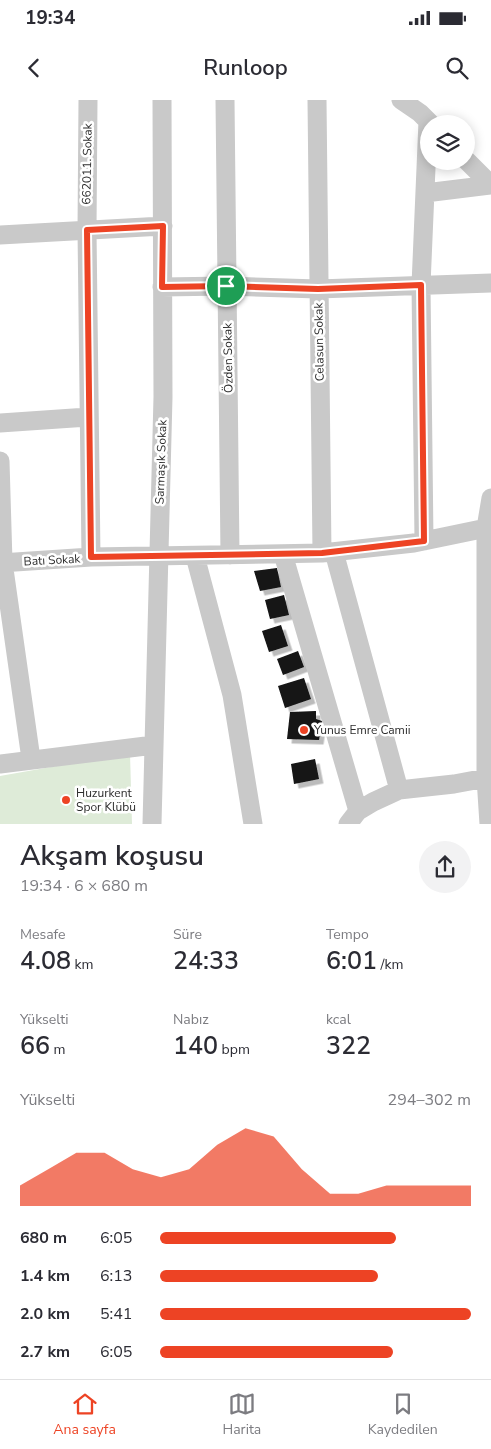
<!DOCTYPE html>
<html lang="tr">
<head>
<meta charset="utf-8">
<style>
  :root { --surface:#fff; --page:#f2f2f3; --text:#2b2b33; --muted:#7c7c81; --line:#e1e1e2; --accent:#ed4324 }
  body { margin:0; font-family:"Nunito Sans",sans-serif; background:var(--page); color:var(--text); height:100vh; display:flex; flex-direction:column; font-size:19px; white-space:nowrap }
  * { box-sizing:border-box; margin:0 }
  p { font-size:16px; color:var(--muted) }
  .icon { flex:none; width:28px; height:28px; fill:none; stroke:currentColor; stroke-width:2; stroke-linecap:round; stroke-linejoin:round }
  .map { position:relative; height:724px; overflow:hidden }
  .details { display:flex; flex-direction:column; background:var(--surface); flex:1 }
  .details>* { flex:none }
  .controls { position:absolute; left:420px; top:15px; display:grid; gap:10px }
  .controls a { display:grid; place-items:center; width:55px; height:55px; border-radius:50%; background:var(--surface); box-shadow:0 2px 12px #0003; font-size:25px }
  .pin { position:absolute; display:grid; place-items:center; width:42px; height:42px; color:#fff; margin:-21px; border:2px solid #fff; border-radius:50%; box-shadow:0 1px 5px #0007 }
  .round { display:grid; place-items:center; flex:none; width:52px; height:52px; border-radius:26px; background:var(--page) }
  .summary { display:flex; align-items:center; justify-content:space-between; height:85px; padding:0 20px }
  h1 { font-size:28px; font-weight:600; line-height:38px }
  .metrics { display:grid; grid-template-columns:repeat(3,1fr); gap:8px; height:85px; padding:5px 20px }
  .metrics div { display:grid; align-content:center }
  .metrics b { font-size:25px; font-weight:600 }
  .metrics small { font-size:14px; font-weight:400 }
  .metrics p { font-size:14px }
  .chart { height:140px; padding:10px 20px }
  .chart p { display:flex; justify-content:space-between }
  .chart svg { width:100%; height:90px; margin-top:5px; fill:var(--accent); opacity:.7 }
  ul { padding:0 20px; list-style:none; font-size:16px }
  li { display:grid; grid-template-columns:80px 60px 1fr; align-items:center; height:38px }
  li i { height:12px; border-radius:6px; background:var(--accent) }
  .status { display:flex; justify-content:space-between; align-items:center; height:35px; padding:0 25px; background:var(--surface); direction:ltr }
  .status svg { height:14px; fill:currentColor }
  header { display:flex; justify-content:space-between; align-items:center; height:65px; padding:0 20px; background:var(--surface); font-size:22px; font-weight:600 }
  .tab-bar { display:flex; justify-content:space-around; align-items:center; height:70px; border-top:1px solid var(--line); background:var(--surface); font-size:14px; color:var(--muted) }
  .tab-bar a { display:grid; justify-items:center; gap:2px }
  .tab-bar .active { color:var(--accent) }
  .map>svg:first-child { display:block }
  .green { fill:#deebd8 }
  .building { fill:#131313; filter:url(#shadow) }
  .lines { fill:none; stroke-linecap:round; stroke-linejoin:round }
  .minor { stroke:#c9c9c9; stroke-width:19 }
  .route-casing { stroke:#fff; stroke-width:10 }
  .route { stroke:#ed4324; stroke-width:6 }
  .poi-dot { fill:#ed4324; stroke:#fff; stroke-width:2 }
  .labels { text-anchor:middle; stroke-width:5; stroke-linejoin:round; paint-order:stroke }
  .street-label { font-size:12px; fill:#2c2c2c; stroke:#fff }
  .poi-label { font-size:12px; fill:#2c2c2c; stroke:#fff; text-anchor:start }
</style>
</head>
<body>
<div class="status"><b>19:34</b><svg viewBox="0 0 49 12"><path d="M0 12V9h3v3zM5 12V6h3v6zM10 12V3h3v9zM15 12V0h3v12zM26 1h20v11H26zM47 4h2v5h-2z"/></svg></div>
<header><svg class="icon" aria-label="back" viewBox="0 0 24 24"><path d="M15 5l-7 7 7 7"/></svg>Runloop<svg class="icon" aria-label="search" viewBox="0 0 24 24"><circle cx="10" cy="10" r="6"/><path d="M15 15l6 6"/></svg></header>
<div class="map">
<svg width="491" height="724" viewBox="0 0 491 724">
  <defs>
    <filter id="shadow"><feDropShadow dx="4.5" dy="4.5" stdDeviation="0" flood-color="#0004"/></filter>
  </defs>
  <rect width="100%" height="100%" fill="#fff"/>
  <path class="green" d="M130,653L132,724H0V676Z"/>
  <path class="building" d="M277,468L281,487L260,491L254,471Z
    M284,495L289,515L270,519L265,500Z
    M281,525L288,546L269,552L262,531Z
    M298,551L304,567L283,575L277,559Z
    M304,578L311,599L285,608L278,586Z
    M316,611V619L322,621L319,640L287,639L290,612Z
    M315,659L319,679L294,684L291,664Z"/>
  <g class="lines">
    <path class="minor" d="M88,0L87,130L91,457
      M225,0L230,455
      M317,0L322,453
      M401,0L420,13L431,24
      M466,60L491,85
      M425,93L491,85
      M0,135L163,126
      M162,187L226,186L318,189L491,183
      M0,323L88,317
      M0,361L3,462L31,659
      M424,441L421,185L428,21
      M334,452L399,690
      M283,454L358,711
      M195,456L232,595L253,724
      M0,463L91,457L322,453L414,443L491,427
      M0,664L154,645
      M152,724L163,297L162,0
      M348,724L358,711L373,702L399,690L454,684L491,677
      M489,724L486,678V428L491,398"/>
  </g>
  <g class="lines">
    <g class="route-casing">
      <path id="route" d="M163,126L162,187L226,186L318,189L421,185L424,441L322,453L91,457L87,130Z"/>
    </g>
    <use href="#route" class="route"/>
  </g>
  <g class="poi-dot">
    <circle cx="304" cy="630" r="5"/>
    <circle cx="66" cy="700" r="5"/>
  </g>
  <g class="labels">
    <g class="street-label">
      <text transform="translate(87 64) rotate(-89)" y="4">662011. Sokak</text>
      <text transform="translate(319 242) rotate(-91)" y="4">Celasun Sokak</text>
      <text transform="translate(228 258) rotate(-91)" y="4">Özden Sokak</text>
      <text transform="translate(161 362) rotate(-88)" y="4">Sarmaşık Sokak</text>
      <text transform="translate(52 460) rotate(-3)" y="4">Batı Sokak</text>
    </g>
    <g class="poi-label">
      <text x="314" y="634">Yunus Emre Camii</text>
      <text x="76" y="697">Huzurkent<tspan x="76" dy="14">Spor Klübü</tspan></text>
    </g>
  </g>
</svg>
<div class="controls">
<a><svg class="icon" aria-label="layers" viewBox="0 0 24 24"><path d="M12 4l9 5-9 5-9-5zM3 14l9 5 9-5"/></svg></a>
</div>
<div class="pin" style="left:226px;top:186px;background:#1e9e55"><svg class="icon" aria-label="arrive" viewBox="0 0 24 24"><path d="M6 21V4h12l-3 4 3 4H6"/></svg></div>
</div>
<section class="details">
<div class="summary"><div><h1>Akşam koşusu</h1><p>19:34 · 6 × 680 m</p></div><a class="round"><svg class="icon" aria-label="share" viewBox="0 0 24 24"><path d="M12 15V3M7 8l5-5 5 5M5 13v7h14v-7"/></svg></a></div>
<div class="metrics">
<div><p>Mesafe</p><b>4.08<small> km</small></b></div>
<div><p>Süre</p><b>24:33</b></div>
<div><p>Tempo</p><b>6:01<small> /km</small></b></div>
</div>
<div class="metrics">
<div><p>Yükselti</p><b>66<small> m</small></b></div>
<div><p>Nabız</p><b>140<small> bpm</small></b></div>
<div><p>kcal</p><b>322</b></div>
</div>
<div class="chart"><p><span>Yükselti</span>294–302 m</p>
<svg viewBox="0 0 160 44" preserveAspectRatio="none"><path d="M0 44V34L10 26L20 18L30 18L40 26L50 30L60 26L70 14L80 6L90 10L100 26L110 38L120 38L130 34L140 34L150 34L160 34V44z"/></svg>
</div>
<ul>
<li><b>680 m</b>6:05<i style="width:76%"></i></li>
<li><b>1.4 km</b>6:13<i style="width:70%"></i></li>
<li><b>2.0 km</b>5:41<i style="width:100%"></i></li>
<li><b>2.7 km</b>6:05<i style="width:75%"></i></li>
</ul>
</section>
<nav class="tab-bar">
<a class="active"><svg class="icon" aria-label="home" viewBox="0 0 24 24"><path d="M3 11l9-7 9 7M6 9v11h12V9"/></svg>Ana sayfa</a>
<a><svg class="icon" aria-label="map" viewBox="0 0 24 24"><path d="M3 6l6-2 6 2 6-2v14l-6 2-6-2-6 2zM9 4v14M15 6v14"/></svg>Harita</a>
<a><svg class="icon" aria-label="saved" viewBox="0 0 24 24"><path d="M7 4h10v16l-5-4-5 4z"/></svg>Kaydedilen</a>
</nav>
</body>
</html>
